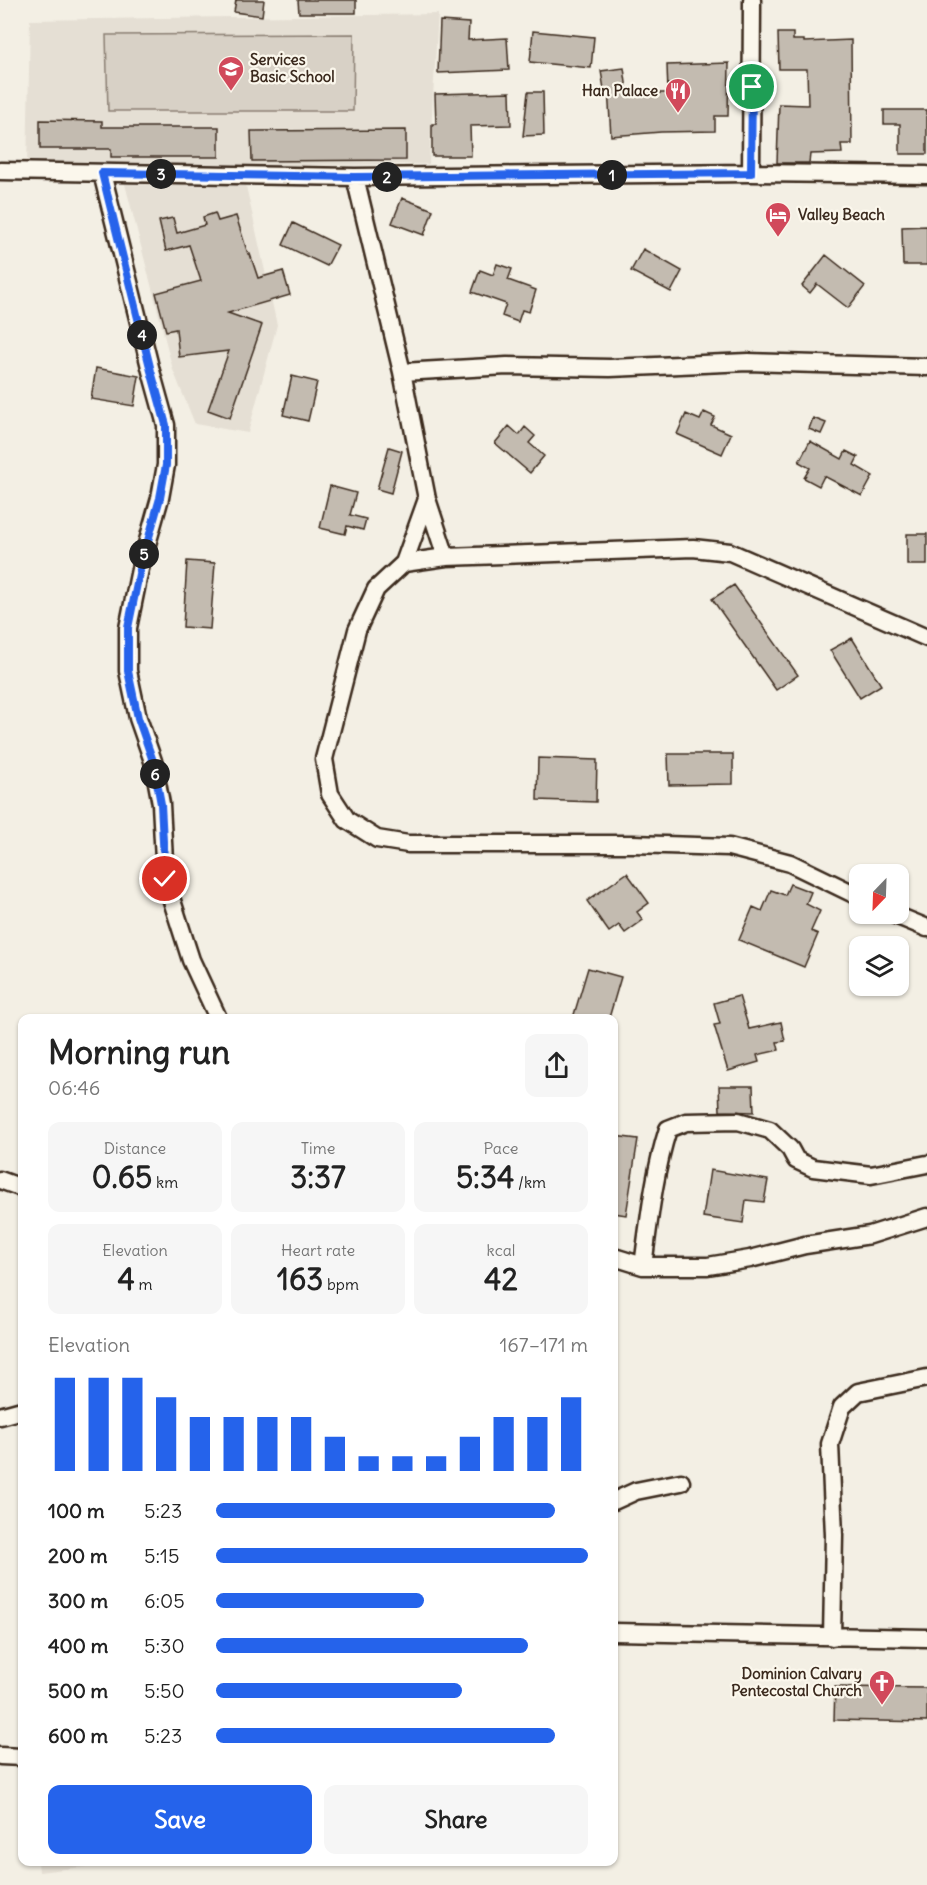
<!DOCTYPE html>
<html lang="en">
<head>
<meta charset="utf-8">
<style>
  :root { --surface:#fff; --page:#f6f6f6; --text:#222; --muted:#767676; --accent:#2563eb }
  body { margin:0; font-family:Delius,sans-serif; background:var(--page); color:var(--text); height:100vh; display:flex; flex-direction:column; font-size:22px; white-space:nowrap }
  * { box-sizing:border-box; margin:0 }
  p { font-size:20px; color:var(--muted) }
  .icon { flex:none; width:33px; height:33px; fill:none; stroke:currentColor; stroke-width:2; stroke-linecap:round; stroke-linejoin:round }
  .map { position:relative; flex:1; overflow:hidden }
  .drawer { position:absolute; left:18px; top:1014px; width:600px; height:852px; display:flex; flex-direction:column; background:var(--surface); border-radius:12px; box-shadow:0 2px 4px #0004 }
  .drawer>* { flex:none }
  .needle { width:39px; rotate:203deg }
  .controls { position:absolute; left:849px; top:864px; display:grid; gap:12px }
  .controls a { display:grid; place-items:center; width:60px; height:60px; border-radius:12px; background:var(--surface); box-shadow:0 2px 4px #0004; font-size:30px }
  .pin { position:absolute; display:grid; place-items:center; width:51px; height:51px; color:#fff; margin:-26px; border:3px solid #fff; border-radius:50%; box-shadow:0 2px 6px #0007 }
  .km { position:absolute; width:30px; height:30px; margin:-15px; border-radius:50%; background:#222; color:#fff; font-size:16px; line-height:30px; text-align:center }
  .round { display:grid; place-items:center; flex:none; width:63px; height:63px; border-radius:12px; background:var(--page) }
  .overview { display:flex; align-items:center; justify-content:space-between; height:102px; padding:0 30px }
  h1 { font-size:33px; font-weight:800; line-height:45px }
  .metrics { display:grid; grid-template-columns:repeat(3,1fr); gap:9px; height:102px; padding:6px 30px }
  .metrics div { display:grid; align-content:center; border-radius:12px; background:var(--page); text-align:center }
  .metrics b { font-size:30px; font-weight:800 }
  .metrics small { font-size:16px; font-weight:400 }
  .metrics p { font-size:16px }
  .chart { height:168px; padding:12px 30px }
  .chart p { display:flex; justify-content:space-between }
  .chart svg { width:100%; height:108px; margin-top:6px; stroke:var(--accent); stroke-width:6 }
  .action { display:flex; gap:12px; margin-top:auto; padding:12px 30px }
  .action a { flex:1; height:69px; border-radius:12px; background:var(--accent); color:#fff; font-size:24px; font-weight:800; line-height:69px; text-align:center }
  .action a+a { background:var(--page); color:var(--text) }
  ul { padding:0 30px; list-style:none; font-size:20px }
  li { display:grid; grid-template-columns:96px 72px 1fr; align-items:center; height:45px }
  li i { height:15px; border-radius:8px; background:var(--accent) }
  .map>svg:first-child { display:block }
  .built { fill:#e5dfd4 }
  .green { fill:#d8d1c6; stroke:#8a7e72; stroke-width:1.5 }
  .building { fill:#c3bbb0; stroke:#3b2a1e; stroke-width:1.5 }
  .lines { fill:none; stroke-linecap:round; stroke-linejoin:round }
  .street-casing { stroke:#3b2a1e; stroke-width:21 }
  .street { stroke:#fbf7ec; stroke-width:16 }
  .route-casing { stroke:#fff; stroke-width:12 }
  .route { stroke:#2563eb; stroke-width:8 }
  .labels { text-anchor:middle; stroke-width:4.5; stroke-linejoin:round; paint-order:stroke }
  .poi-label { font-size:15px; font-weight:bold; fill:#3b2a1e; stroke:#fbf7ec; text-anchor:start }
</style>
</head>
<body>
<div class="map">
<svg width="927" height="1885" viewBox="0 0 927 1885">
  <rect width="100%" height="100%" fill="#f3efe4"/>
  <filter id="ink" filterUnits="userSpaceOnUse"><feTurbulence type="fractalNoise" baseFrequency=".0167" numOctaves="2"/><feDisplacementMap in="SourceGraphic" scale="12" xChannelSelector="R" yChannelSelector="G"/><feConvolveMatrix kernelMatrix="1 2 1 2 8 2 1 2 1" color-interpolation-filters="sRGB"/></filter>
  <g filter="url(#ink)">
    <path class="built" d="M438,14L429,164L27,169L30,20Z
      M125,184L246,186L277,325L248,433L195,424L173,370Z
      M38,1862H116V1863L39,1872Z"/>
    <path class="green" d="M354,34L353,111H108L106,35Z"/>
    <path class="building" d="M236,0H264L262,16L234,12Z
      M298,0H356V13H299Z
      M440,21L469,23L468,40L507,38L509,70L438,73Z
      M533,31L594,37L591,68L530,62Z
      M778,33H793V40H804V42L851,40L852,144H841L842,153L810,154L809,163H777L779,104L808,105L807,69H779Z
      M729,63L728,116H715V131L661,132L611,136L608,89H604L601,71L624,68L627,90H639V93H668L667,65Z
      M510,92L511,125L470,126L471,156H432V124H436L435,94Z
      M528,92H543L544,135L523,136Z
      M884,110H927V154H900V124H884Z
      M40,120L102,121V127H219V157H111V149H40Z
      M406,130V160L252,161L251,131Z
      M402,198L433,210L424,235L392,223Z
      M215,213L218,221L236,216L248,254H250L258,278L283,271L290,295L228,313L262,325L230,418L208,410L229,351L179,357L176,329L166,331L156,293L201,281L189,245L166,251L159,221L173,218L177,233L205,225L203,217Z
      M293,223L338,245L327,266L283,245Z
      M927,226V265H903L902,227Z
      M643,249L682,271L671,292L631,271Z
      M826,255L865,286L848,308L817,284L810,293L802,286Z
      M497,264L512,269L508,280L536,290L529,312L522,310L518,322L502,316L506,304L472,292L480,270L493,275Z
      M96,368L139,376L134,406L91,399Z
      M292,376L317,382L308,421L283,415Z
      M704,412L715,417L711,425L731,434L722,454L677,434L686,414L700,420Z
      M813,418L826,423L821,434L809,429Z
      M509,426L519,435L525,427L535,436L529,443L544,456L530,473L495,443Z
      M810,441L842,459L846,451L858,457L854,465L873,476L862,496L824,476L819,486L804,478L810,468L799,462Z
      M389,447L402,451L391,493L377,489Z
      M330,486L356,493L350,515L366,519L363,530L347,526L345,534L320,528Z
      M907,534H927V565H907Z
      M187,561L215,563L210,629L183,627Z
      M734,585L798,675L776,690L712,599Z
      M852,638L881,685L860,698L830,650Z
      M668,754H733V784L669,785Z
      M538,758L597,760L596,802L537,800Z
      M627,873L649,903L637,912L643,920L625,933L619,925L609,932L587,901Z
      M790,884L811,892L806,904L820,911L811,931L818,934L804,967L739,940L753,907L762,911L771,890L785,895Z
      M588,968L621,977L609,1018H573Z
      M739,996L749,1029L781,1022L785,1041L777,1042L779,1050L757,1055L759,1062L728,1071L714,1025L720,1024L714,1003Z
      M719,1086H753L754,1112L720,1111Z
      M614,1136L638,1139L626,1215L614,1213Z
      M710,1170L768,1180L764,1202L746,1200L743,1223L703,1217Z
      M835,1687L927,1688V1722L834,1720Z"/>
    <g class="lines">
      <g class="street-casing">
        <path id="street" d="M0,171L355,177L751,173L927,175
          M102,173L151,371L166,425V465L160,498L140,569L128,628V671L138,718L153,761L161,804L165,879L191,960L218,1018
          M751,173L752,0
          M355,177L402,372L427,499L446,557
          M402,372L507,366L610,368L748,362L927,367
          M427,499L404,563L376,589L357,630L324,759L330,794L347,820L377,839L408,844H633L729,847L790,863L860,897
          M404,563L446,557L693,548L730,552L927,638
          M893,914L927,928
          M0,1180L22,1188
          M614,1257L643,1266H708L750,1259L805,1245L870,1235L927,1217
          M643,1266C649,1221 654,1173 668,1129L686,1122L738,1121L770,1130L790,1149L796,1160L813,1168L871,1175L927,1164
          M0,1416L22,1410
          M614,1501L636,1491L681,1482
          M614,1632L927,1638
          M832,1637L834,1535L830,1444L842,1407L858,1392L927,1378
          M0,1756L22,1757"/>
      </g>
      <use href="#street" class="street"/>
    </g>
  </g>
  <g class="lines" filter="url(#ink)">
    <g class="route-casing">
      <path id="route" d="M165,879L161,804L153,761L138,718L128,671V628L140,569L160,498L166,465V425L151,371L102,173L355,177L751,173L752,87"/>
    </g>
    <use href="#route" class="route"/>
  </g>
  <defs>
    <g id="school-pin" transform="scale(1.35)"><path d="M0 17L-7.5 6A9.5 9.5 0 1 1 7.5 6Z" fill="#d1495b" stroke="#fbf7ec"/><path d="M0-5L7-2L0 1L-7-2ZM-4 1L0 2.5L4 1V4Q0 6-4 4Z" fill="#fff"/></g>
    <g id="restaurant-pin" transform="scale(1.35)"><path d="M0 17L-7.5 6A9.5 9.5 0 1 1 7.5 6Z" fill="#d1495b" stroke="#fbf7ec"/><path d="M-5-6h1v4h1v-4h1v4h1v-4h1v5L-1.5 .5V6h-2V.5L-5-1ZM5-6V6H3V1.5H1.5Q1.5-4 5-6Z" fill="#fff"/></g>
    <g id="hotel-pin" transform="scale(1.35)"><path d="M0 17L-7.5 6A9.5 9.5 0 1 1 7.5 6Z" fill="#d1495b" stroke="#fbf7ec"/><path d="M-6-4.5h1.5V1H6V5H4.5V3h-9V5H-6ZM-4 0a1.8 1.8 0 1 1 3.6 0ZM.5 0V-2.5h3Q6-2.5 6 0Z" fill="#fff"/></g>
    <g id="church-pin" transform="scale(1.35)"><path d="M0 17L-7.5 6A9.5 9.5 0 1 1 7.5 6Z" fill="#d1495b" stroke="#fbf7ec"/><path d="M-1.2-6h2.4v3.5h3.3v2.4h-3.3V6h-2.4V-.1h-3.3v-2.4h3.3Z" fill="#fff"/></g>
  </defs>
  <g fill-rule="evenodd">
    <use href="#school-pin" x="231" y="69"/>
    <use href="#restaurant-pin" x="678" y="91"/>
    <use href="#hotel-pin" x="778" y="215"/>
    <use href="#church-pin" x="882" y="1683"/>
  </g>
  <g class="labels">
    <g class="poi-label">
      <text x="250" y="65">Services<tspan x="250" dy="17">Basic School</tspan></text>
      <text x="658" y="96" text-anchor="end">Han Palace</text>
      <text x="798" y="220">Valley Beach</text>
      <text x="862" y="1679" text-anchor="end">Dominion Calvary<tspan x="862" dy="17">Pentecostal Church</tspan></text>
    </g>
  </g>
</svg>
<div class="controls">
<a><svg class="needle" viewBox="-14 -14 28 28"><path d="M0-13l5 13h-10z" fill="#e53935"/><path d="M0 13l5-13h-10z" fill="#767676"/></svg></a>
<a><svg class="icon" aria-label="layers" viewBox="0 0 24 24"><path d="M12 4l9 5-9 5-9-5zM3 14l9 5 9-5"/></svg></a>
</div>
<div class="pin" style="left:752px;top:87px;background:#1e9e55"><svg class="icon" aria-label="arrive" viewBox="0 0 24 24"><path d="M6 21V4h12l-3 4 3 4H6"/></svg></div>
<div class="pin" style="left:165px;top:879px;background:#d93025"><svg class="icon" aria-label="check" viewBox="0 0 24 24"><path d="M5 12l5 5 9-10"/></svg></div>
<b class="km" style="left:612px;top:175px">1</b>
<b class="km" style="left:387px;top:177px">2</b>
<b class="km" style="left:161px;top:174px">3</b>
<b class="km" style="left:142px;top:335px">4</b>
<b class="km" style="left:144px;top:554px">5</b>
<b class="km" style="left:155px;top:774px">6</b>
<section class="drawer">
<div class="overview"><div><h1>Morning run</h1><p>06:46</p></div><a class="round"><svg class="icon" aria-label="share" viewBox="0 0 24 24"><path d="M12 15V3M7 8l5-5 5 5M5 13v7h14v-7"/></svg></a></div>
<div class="metrics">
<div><p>Distance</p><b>0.65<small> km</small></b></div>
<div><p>Time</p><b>3:37</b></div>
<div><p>Pace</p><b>5:34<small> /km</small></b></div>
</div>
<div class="metrics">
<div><p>Elevation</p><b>4<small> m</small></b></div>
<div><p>Heart rate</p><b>163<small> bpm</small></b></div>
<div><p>kcal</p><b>42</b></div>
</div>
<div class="chart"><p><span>Elevation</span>167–171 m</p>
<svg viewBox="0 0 160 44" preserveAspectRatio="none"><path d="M5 44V6M15 44V6M25 44V6M35 44V14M45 44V22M55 44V22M65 44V22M75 44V22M85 44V30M95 44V38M105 44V38M115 44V38M125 44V30M135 44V22M145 44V22M155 44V14"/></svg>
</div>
<ul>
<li><b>100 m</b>5:23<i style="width:91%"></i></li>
<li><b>200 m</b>5:15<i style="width:100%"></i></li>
<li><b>300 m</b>6:05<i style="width:56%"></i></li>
<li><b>400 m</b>5:30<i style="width:84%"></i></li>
<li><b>500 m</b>5:50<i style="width:66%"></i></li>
<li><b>600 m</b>5:23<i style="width:91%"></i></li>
</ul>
<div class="action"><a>Save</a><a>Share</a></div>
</section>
</div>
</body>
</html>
